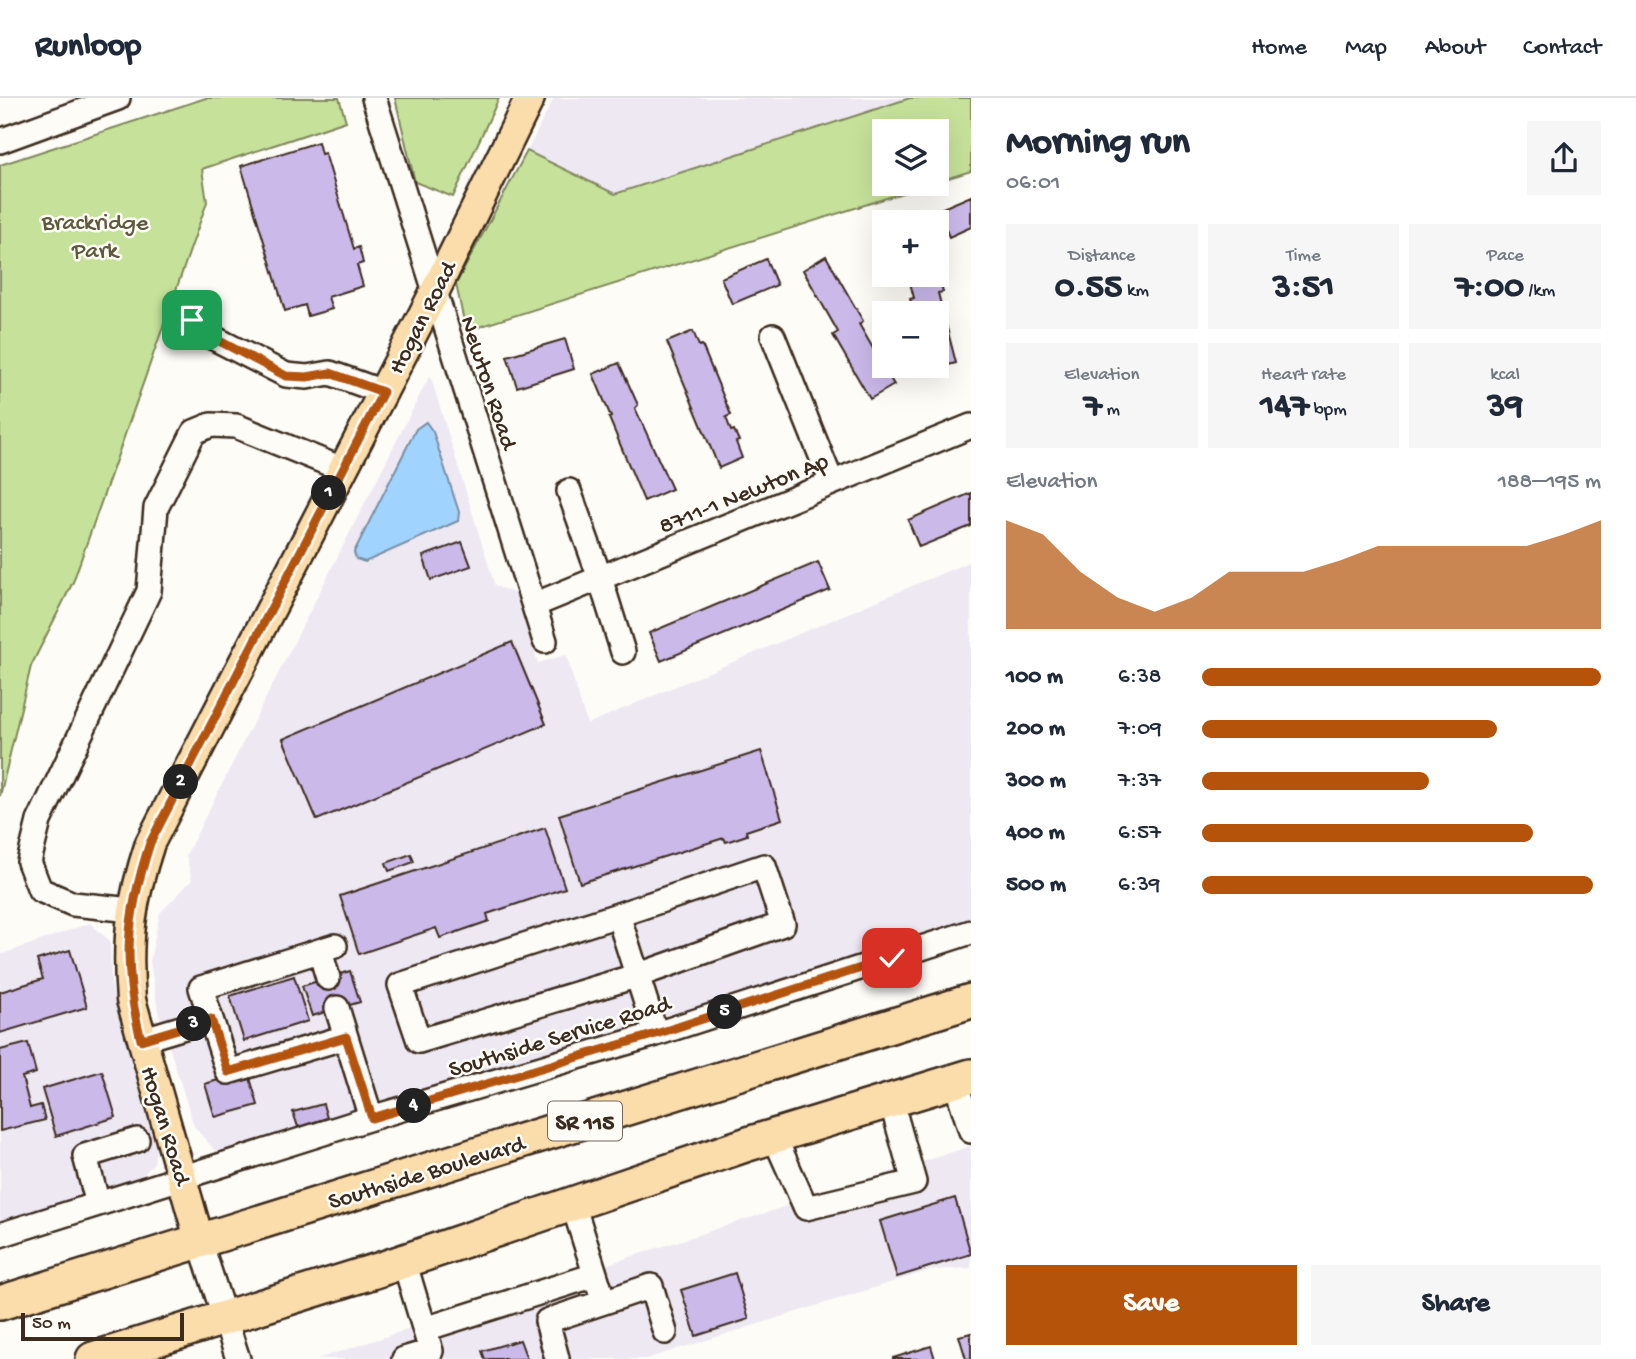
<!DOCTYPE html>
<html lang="en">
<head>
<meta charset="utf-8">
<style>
  :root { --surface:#fff; --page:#f6f6f7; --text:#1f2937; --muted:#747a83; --line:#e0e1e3; --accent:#b45309 }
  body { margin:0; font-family:"Gochi Hand",sans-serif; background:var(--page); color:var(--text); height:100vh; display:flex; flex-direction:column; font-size:26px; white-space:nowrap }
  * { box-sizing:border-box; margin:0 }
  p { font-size:23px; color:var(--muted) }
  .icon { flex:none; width:38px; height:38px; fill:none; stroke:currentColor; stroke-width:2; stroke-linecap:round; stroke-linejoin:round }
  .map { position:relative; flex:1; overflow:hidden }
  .side { display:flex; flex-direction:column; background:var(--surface); width:665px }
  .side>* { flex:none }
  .tools { position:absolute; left:872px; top:21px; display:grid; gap:14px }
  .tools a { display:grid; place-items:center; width:77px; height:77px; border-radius:0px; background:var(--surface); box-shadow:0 7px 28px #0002; font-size:35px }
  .scale { position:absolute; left:21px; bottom:18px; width:163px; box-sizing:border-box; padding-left:7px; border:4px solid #3b2a1e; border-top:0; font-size:19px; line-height:24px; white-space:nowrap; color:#3b2a1e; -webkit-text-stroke:5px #fdfcf7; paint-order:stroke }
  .pin { position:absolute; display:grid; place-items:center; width:60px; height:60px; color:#fff; margin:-30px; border-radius:14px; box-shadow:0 4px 10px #0006 }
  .km { position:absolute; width:35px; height:35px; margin:-18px; border-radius:50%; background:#222; color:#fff; font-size:19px; line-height:35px; text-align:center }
  .round { display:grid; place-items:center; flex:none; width:74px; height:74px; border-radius:0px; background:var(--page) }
  .headline { display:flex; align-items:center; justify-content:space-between; height:119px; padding:0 35px }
  h1 { font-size:38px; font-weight:800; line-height:52px }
  .figures { display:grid; grid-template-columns:repeat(3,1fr); gap:10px; height:119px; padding:7px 35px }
  .figures div { display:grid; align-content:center; border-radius:0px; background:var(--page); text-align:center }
  .figures b { font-size:35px; font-weight:800 }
  .figures small { font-size:19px; font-weight:400 }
  .figures p { font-size:19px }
  .chart { height:196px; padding:14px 35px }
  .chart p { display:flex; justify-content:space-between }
  .chart svg { width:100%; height:126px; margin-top:7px; fill:var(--accent); opacity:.7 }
  .cta { display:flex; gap:14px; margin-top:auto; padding:14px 35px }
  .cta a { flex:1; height:80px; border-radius:0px; background:var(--accent); color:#fff; font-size:28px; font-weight:800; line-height:80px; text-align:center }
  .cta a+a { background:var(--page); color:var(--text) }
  ul { padding:0 35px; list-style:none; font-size:23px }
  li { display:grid; grid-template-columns:112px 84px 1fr; align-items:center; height:52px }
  li i { height:18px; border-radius:9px; background:var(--accent) }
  header { display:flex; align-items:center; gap:42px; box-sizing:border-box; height:98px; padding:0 35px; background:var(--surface); border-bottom:2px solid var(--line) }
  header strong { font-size:33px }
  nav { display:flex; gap:38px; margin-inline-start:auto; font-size:24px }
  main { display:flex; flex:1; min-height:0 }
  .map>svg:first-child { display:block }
  .built { fill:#eee8f3 }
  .green { fill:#c6e29a; stroke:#80865c; stroke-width:2 }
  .water { fill:#a0d3fe; stroke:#788fa4; stroke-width:2 }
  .building { fill:#cbb9ea; stroke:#3b2a1e; stroke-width:2 }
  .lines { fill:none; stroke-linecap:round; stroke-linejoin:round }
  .minor-casing { stroke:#3b2a1e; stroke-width:28 }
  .major-casing { stroke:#3b2a1e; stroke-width:33 }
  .highway-casing { stroke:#3b2a1e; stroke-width:38 }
  .minor { stroke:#fdfcf7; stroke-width:23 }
  .major { stroke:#fbddab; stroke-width:28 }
  .highway { stroke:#fbddab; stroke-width:33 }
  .route-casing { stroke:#fff; stroke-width:14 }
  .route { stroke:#b45309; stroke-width:9 }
  .labels { text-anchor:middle; stroke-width:5; stroke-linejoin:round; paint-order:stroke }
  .shield { fill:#fdfcf7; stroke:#75695f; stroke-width:2 }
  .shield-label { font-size:23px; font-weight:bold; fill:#3b2a1e }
  .park-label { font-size:24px; fill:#5e583d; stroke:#fdfcf7 }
  .street-label { font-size:24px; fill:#3b2a1e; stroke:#fdfcf7 }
</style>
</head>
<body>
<header>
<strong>Runloop</strong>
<nav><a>Home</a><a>Map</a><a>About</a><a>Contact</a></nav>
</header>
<main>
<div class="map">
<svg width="971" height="1261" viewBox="0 0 971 1261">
  <rect width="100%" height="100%" fill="#fdfcf7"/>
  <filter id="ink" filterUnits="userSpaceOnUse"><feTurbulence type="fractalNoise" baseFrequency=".0143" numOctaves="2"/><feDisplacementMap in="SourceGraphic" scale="14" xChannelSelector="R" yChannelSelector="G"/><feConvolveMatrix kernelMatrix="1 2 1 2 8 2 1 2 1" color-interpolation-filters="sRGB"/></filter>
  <g filter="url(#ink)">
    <path class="built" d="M554,0H910L615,96L527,53Z
      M430,277L495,488L515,495L538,565L566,557L587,626L971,463V825L216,1054L194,1028L158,913L150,863L160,815L192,782L186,757Z
      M90,825L110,843L111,885L118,917L156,1051L154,1065L140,1080L0,1125V857Z
      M971,1048V1170L931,1172L646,1261H317Z"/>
    <path class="green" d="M206,0H339L346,23L202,71L207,104L73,484L31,568L0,698V67Z
      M395,0H499L453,99L415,84Z
      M910,0H971V73L936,84V33H884V86H931L466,233L456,186L527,53L615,96Z"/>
    <path class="water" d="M426,324L433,334L459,414L458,423L365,464L356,461L354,454L416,331Z"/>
    <path class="building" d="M318,44L321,56L325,55L354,151L359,149L363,165L357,167L363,188L328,199L332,211L308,218L305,207L285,213L241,68Z
      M971,98V129L949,139L938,112Z
      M826,158L863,223L859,226L894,287L870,301L833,237L838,234L803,172Z
      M766,161L777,187L732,206L721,180Z
      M936,167L943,194L938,195L956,265L929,272L928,268H936V215H914L910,201L914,200L908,177H936Z
      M693,233L699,248L702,247L731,317L726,319L731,333L734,332L739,343L736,344L742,360L719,370L667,244Z
      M565,241L574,271L517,289L507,258Z
      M619,265L638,307L635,310L672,391L644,403L609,320L611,319L593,276Z
      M971,395V428L919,449L908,422Z
      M462,444L471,468L431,482L423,458Z
      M818,464L830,492L661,563L649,535Z
      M512,544L546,626L317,722L283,641Z
      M761,653L782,721L746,733L747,737L726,744L724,740L580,785L559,717Z
      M545,730L565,790L487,816L489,823L440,840L436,830L359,856L340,798Z
      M411,756L414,764L389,773L386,765Z
      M70,852L87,909L0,935V894L43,881L37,862Z
      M350,873L360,904L312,918L302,888Z
      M294,878L308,923L244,943L230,898Z
      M28,945L36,975L22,979L30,1010L41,1007L45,1022L0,1033V952Z
      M102,973L116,1019L56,1038L42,991Z
      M248,973L258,1007L215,1019L205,986Z
      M323,1006L327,1020L298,1029L293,1014Z
      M955,1100L971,1156L897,1179L880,1123Z
      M735,1175L749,1221L696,1238L681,1192Z
      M971,1235V1261H966L959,1238Z
      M520,1242L527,1261H485L482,1253Z
      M931,1248L935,1261H893V1260Z"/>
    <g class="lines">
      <g class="minor-casing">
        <path id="minor" d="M374,0L545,543
          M0,43L118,0
          M192,222L206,236L286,277L307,279L330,275L383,294
          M773,238L832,385
          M569,393L600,480L623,554
          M534,507L971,328
          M132,812L73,806L40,792L29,764L39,723L149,493L156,410L194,334L211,327L236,328L342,371
          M618,817L764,768L783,826L639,877L419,943L400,887L618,817L656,936
          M320,853L328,880
          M337,910L371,1020
          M211,921L201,890L335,848
          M141,942L211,921L228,974L346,939
          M955,983L971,1033
          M774,1038L806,1110L914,1084L891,1003
          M98,1106L85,1058L137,1042
          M573,1106L604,1204L651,1188L665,1234
          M0,1137L371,1020L656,936L971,834
          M200,1144L238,1261
          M425,1231L595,1177
          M557,1260L547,1223L604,1204
          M404,1261L431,1253L404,1163"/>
      </g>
      <g class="major-casing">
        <path id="major" d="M200,1144L131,902C126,841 131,803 150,745L434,195L530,0"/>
      </g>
      <g class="highway-casing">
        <path id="highway" d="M0,1205L971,903
          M93,1261L378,1172L748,1046L971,978"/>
      </g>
      <use href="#minor" class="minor"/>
      <use href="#major" class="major"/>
      <use href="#highway" class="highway"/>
    </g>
  </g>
  <g class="lines" filter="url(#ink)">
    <g class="route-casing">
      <path id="route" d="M192,222L206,236L286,278L307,279L330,275L383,294L150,745C126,819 122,866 141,942L211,921L228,974L346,939L372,1020L656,936L892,860"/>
    </g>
    <use href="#route" class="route"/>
  </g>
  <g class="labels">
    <rect class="shield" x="548" y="1003.5" width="74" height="39" rx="5"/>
    <g class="shield-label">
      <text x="585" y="1031">SR 115</text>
    </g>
    <g class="park-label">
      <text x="95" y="131">Brackridge<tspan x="95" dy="28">Park</tspan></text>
    </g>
    <g class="street-label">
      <text transform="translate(421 219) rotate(-63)" y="8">Hogan Road</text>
      <text transform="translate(490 284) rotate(72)" y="8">Newton Road</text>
      <text transform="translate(743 394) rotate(-22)" y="8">8711-1 Newton Ap</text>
      <text transform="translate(559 937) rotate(-17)" y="8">Southside Service Road</text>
      <text transform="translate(167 1027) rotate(73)" y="8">Hogan Road</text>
      <text transform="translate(426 1073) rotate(-17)" y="8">Southside Boulevard</text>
    </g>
  </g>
</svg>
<div class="tools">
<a><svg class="icon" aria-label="layers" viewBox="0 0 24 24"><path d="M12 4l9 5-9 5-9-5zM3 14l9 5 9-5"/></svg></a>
<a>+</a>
<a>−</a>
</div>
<div class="scale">50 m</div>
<div class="pin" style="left:192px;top:222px;background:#1e9e55"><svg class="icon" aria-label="arrive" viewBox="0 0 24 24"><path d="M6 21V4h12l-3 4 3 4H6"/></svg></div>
<div class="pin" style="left:892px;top:860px;background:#d93025"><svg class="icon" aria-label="check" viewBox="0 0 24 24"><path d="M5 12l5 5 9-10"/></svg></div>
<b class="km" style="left:329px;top:395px">1</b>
<b class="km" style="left:181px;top:684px">2</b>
<b class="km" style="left:194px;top:926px">3</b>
<b class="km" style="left:414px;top:1008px">4</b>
<b class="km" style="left:725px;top:914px">5</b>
</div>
<section class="side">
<div class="headline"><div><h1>Morning run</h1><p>06:01</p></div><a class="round"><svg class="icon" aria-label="share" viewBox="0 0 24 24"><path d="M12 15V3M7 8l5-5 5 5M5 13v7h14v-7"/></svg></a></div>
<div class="figures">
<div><p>Distance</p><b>0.55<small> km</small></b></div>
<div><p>Time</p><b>3:51</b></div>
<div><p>Pace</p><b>7:00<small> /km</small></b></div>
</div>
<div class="figures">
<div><p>Elevation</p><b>7<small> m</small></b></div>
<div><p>Heart rate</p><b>147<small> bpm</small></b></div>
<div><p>kcal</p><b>39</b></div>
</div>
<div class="chart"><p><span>Elevation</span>188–195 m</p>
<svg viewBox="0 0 160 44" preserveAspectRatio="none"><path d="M0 44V6L10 11L20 24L30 33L40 38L50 33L60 24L70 24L80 24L90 20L100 15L110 15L120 15L130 15L140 15L150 11L160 6V44z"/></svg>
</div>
<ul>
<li><b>100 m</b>6:38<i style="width:100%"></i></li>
<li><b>200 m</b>7:09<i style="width:74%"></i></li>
<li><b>300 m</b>7:37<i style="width:57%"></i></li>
<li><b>400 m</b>6:57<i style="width:83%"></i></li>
<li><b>500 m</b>6:39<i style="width:98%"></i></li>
</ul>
<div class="cta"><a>Save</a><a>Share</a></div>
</section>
</main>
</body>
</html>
